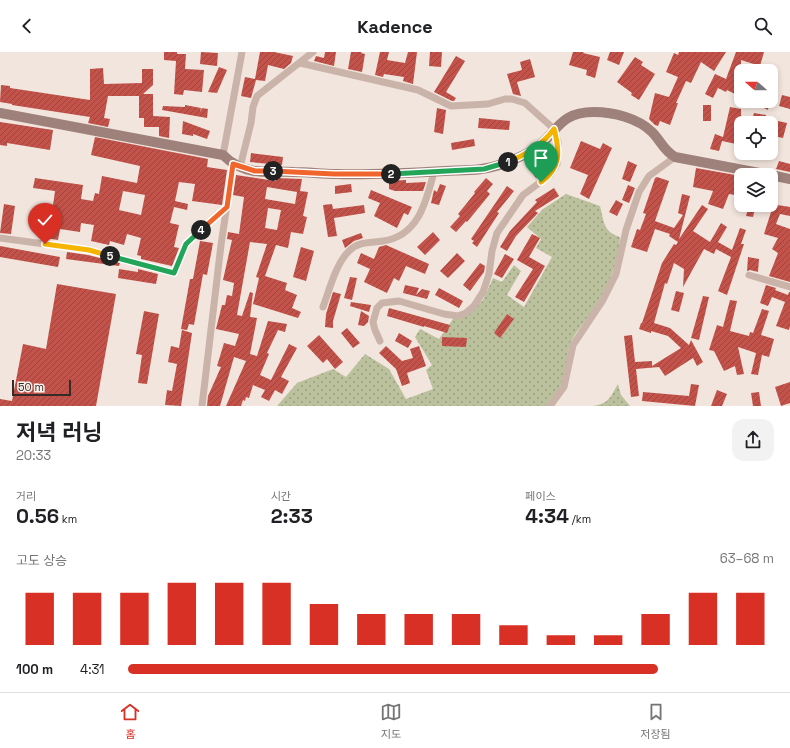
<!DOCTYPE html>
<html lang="ko">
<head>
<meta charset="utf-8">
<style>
  :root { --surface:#fff; --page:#f2f2f2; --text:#202124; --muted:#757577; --line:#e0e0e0; --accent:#d93025 }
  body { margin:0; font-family:"Space Grotesk","Noto Sans KR",sans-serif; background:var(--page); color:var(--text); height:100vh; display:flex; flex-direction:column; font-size:15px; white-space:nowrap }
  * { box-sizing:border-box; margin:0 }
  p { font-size:13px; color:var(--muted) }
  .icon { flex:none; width:22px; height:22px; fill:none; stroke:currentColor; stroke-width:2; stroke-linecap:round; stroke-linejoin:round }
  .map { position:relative; height:354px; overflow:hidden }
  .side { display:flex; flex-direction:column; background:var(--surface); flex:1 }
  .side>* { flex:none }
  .needle { width:26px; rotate:290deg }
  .tools { position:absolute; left:734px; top:12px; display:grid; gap:8px }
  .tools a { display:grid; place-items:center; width:44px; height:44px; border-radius:8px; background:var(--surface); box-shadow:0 2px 6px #0003; font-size:20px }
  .scale { position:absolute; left:12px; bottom:10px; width:59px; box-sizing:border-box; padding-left:4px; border:2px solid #372b29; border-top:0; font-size:11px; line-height:14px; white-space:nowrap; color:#372b29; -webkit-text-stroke:3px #f9f0ea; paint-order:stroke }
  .pin { position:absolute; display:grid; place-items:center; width:34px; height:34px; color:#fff; margin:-41px -17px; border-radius:50% 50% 50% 0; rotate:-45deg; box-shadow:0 0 4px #0007 }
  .pin .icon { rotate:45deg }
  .km { position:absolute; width:20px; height:20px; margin:-10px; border-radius:50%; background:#222; color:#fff; font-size:11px; line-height:20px; text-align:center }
  .round { display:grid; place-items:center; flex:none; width:42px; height:42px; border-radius:12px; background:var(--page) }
  .headline { display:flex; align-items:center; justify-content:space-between; height:68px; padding:0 16px }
  h1 { font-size:22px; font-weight:700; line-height:30px }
  .metrics { display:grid; grid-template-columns:repeat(3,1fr); gap:6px; height:68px; padding:4px 16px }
  .metrics div { display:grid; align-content:center }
  .metrics b { font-size:20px; font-weight:700 }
  .metrics small { font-size:11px; font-weight:400 }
  .metrics p { font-size:11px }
  .chart { height:112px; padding:8px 16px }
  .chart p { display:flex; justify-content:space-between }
  .chart svg { width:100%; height:72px; margin-top:4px; stroke:var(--accent); stroke-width:6 }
  ul { padding:0 16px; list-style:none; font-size:13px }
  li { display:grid; grid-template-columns:64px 48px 1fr; align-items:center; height:30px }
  li i { height:10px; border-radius:5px; background:var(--accent) }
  header { display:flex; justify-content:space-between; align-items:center; height:52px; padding:0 16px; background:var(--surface); font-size:18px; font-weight:700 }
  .tabs { display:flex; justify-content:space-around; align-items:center; height:56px; border-top:1px solid var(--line); background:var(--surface); font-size:11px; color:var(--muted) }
  .tabs a { display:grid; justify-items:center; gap:2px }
  .tabs .on { color:var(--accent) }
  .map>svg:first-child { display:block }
  .grass { fill:url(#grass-dots) }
  .building { fill:url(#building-hatch); fill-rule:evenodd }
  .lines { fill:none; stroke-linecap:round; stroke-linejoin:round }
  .street { stroke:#cab3a9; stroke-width:7 }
  .secondary { stroke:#9e817a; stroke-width:10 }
  .split-1-casing { stroke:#fff; stroke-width:8 }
  .split-2-casing { stroke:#fff; stroke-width:8 }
  .split-3-casing { stroke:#fff; stroke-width:8 }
  .split-4-casing { stroke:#fff; stroke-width:8 }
  .split-5-casing { stroke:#fff; stroke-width:8 }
  .split-6-casing { stroke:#fff; stroke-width:8 }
  .split-1 { stroke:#f5b400; stroke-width:5 }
  .split-2 { stroke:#22a559; stroke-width:5 }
  .split-3 { stroke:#f0652b; stroke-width:5 }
  .split-4 { stroke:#f0652b; stroke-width:5 }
  .split-5 { stroke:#22a559; stroke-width:5 }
  .split-6 { stroke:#f5b400; stroke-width:5 }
</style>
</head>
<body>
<header><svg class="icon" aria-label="back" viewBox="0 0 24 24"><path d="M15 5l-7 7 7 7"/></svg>Kadence<svg class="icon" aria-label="search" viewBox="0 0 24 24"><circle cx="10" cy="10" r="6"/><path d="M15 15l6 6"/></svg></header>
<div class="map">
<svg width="790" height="354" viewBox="0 0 790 354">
  <defs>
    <pattern id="grass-dots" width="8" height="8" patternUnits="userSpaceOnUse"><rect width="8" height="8" fill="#bbc19d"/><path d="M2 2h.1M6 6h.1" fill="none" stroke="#999d80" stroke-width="1.8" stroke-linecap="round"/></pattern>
    <pattern id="building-hatch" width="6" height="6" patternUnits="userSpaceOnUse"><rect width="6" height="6" fill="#c3534a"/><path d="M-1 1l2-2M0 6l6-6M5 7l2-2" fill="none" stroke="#9f453e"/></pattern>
  </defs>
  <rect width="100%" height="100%" fill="#f2e5dd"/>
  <path class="grass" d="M566,142L600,154C604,169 603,180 620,185C618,213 608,236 592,259C585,270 575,280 570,292C566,304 567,317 563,328C560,338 552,346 546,354H277L297,331L333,317L346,325L365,302L389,317L406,347L433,337L426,318L432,313L415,285L420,277L439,287L453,267L470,262L483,248L493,226L502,230L514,213L521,219L507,243L524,255L552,205L536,196L541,187L527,175L543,157Z
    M618,332L621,343L630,354H593C610,351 610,345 618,332Z"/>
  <path class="building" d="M164,0H177V2H186L185,17L204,18L202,40L184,38L183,43L174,42L176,9L164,8Z
    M201,0L218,1L217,14L200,12Z
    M260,0H274L293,4L291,11L284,17L268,13L265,29L256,28L251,46L241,44L245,25L255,27Z
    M325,0H336L334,14L314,9L316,4L324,6Z
    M351,0H362L361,1L365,2L362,20L348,17Z
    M380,0H389L387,8L405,11L408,0H417L413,32L403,29L404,25L384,22L383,25L375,23Z
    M430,0H442L441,15L429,14Z
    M573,0H584L583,1L600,5L595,26L586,23L587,18L569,13Z
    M610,0H624L619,13L607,8Z
    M679,0H726L714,19L701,10L691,31L686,29L676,51H678L670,73L660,69L658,74L655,73L649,67L655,41L669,45L678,25L666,20L674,1L678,3Z
    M736,0H764L760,14L741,8V45L727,38L726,40L718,36L713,46L705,42L715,22L726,27Z
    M456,4L465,9L446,40L456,46L454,49H452L434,40Z
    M635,5L643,10L641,13L655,22L639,48L631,43L632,41L617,30Z
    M530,7L535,25L517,30L521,44L513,42L507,22L522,18L520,10Z
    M219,15L227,18L217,41L208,40Z
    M103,16L104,32L142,31V17H153V33L143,42H153V64L170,65L169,86L159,84V75H144V66H139V44H108L104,66L110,67L108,75L88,71L90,65L12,53V52L0,50L1,33L10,34V36L90,48V17Z
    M782,43L790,45V57L779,54Z
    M750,49H769L768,58Z
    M185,53L201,56L200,60L202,56L208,57L207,66L162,58L163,54L185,55Z
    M703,53H711V69H703Z
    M730,55L741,57V65L752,68L754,61L766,63L765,71H741V93L722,89L719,99L710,97L715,82L723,85Z
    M437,56L446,58L443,82L434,80Z
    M479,66L510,69L509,78L478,76Z
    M183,69L210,79L207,87L193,82V84L182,82Z
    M778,69L787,71L783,86L774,84Z
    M0,70L53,78L50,98L7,91V94L0,93Z
    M95,85L208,107L207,115L227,118L222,153L192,149L195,132L179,130L175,149L188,152L187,158L174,155L170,171L179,173L174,195L179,196L172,214L141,207V204L137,203L141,186L127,182L124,193L110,189L109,193L91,189L94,173L81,171L80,180L60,177L58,188L45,186L46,182L42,181L43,174L50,175L55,139L33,136L35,126L83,133L81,147L93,149L95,141L99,142L102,124L137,131L140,114L91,103ZM123,139L145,143L141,163L119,158Z
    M474,87L475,94L452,98L451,91Z
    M581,89L600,97L603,91L612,96L589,147L580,142L588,123L570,116Z
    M251,101L283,105L282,113L250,110Z
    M551,106L552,110L547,119L536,126L531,119Z
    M628,109L637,113L630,130L622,127Z
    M779,109L790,112V120L776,117Z
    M696,116L741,124V144L729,142L723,157L708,152L713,139L693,135Z
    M236,123L276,129V126L302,127L300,139L308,140L303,164L307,165L303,182L291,180L288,196L276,193L265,224L287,231L285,238L297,243L292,256L301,260L298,266L253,252L259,226L256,225L267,192L250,190L237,263L242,264L250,240L253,241L250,265L257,266L250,302L257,304L268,269L287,272L285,280L278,278L267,301L269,302L260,323L271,328L289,292L297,296L281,325L289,329L282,342L275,338L269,349L261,345L265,338L253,333L249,346L246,345L245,349L243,348L241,354H226L246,309L234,305L220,354H207L208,344L221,315L217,314L224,291L235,294L239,282L216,277L222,253H225L227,243L232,244L234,231L223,228L232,188L227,187L228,180L239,182L244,145L233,143ZM267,135L297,140L295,152L265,147ZM268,156L281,158L277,178L265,176Z
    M657,125L669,129L655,169L674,176L683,163L678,161L682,142L690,144L679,187L702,153L708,157L693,179L710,190L721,171L727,175L718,190L732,198L740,176L746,178L741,192H744L727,243L718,239L731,205L716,197L714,202L704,197L683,235L684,217L674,211L667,232L665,231L654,271L670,276L689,293L691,288L703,310L697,314L693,306L665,324L659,315L636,317L639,344L631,345L624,284L632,283L635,310L652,309V314L681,296L668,284L651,279V281L639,277L641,271H642L662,211L674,192L676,193L678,190L669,184L670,182L655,177L647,200L631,195L637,177L640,178L646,162L643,161L655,126Z
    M486,126L493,132L487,139L490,142L467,170L466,169L456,180L450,175L460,164L458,162L475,141L474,140Z
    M406,128V131L426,130L423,139H395L389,137V129Z
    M351,132L352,140L335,142V134Z
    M440,132L446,134L439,153L431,151L434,138L437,140Z
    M628,133L635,136L629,151L622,148Z
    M507,134L514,139L497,160L499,161L477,195L472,191L474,189L471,187Z
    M554,136L559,144L535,159L538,161L516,184L507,199L500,195L510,179L537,150L535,148Z
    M371,138L412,155L408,163L404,161L397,176L374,164L380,151L368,146Z
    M616,148L623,152L617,164L609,160Z
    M4,152L15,154L11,182L0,181Z
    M332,152L333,157L364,153L365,161L334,166L337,184L328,185L323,153Z
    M771,152L790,155V164L780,162L776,172L790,177V230L769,224L778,201L772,197L778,186L764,182L771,160L755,157L753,165L746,164L749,153H771Z
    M433,180L440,188L425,203L417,195Z
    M361,181L363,186L354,189L345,196L342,188Z
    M532,182L540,186L529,205L545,214L524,250L515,245L533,217L517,208Z
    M200,189L213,191L207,223L203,222L194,273L189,272L187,278L181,277L190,227H193Z
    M386,193L429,212L425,222L406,214L399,229L394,226L387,241L364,230L370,217L357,211L361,201L374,207L379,195Z
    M0,194L60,205L58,215L0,205Z
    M301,195L314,199L306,229L293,225Z
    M67,200L88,203L120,211L119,214L66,207Z
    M457,201L465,209L448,226L440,219Z
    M505,202L514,207L502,226L494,222Z
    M748,205L759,207L758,220L750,218L747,219Z
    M480,211L485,214L484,220L470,239L463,233Z
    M119,217L138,220V217L158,222L156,232L118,226Z
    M350,225L357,226L352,248L344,246Z
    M57,232L116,242L96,354H0V347L12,349L23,292L46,297Z
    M405,233L419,236L416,243L422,237L430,239L427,247L403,241Z
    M766,233L776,236L775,238L788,243L789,240H790V274L789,278L776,274L785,250L772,245L768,254L760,251Z
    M439,236L463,249L459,256L435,243Z
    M676,239L684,241L679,260L671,258Z
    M333,240L341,242L333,269V276L325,275L326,262Z
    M703,244L709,245L699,288L691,286Z
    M730,248L737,249L730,279L749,284L750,280L753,281L762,257L769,259L761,283L774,287L769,305L762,303L758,323L751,322L756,301L738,295L744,322L737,323L735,314L724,319L714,299L709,298L717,273L723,275Z
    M351,250L371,253L369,260L350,254Z
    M389,256L450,273L447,281L424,274V275L387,264Z
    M144,259L159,262L147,332L138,331L142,303L136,302Z
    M361,259L369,264L368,270L364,274L358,273Z
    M507,262L514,267L500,286L494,281Z
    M347,276L360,291L353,296L341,281Z
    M182,278L192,281L181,354L165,353L167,338L172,339L177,312L168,310L171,294L179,296Z
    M399,281L412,289L408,296L395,289Z
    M319,283L343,310L335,317L327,307L323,311L307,294Z
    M442,285L467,286L466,295L442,294Z
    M386,294L402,309L413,306L410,297L419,294L426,314L407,321L410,331L402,334L396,317L379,301Z
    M790,330V351L781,354L775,335Z
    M691,332L699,333L695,354L642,349L643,340L689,344Z
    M717,338L727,342L722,354H711Z
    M759,340L761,354H753L751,341Z"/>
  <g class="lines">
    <path class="street" d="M300,11L418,38L451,54L488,52L505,47H512L525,51L554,77L558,90L557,112L550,123L523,143L497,181L492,199L489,222L483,240L474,254L466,261L458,264L444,262L399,249L382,251L377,256L373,270L375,278L380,289
      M223,103L242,0
      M240,115L251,71L253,55L257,44L313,0
      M0,186L89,198L174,221L186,192L227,155
      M749,223L790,235
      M323,255C329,239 336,211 349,199C359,189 370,191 383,189C419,184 426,149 434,120
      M202,354L221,193L233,112
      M550,354L564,335L573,293L603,248L616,222L626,178L639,140L649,124L675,105"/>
    <path class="secondary" d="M0,61L223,103C232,112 242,117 254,119C267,121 281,119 294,120C308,120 322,122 336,122C372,123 409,121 445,119C464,118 484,119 502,112C513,108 525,103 535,97C558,80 559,60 594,60C613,60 638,66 652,80C661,89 663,98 675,105L770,123
      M771,123L790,127"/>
  </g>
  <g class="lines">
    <g class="split-1-casing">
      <path id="split-1" d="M508,110C527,102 542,93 554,77C560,99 561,116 541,130"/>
    </g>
    <g class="split-2-casing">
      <path id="split-2" d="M391,122L484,117L508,110"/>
    </g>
    <g class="split-3-casing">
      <path id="split-3" d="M273,119L334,122H391"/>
    </g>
    <g class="split-4-casing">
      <path id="split-4" d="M201,178L227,155L233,112L255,119H273"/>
    </g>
    <g class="split-5-casing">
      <path id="split-5" d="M110,204L174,221L186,192L201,178"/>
    </g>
    <g class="split-6-casing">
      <path id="split-6" d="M45,192L89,198L110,204"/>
    </g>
    <use href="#split-1" class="split-1"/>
    <use href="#split-2" class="split-2"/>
    <use href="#split-3" class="split-3"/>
    <use href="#split-4" class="split-4"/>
    <use href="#split-5" class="split-5"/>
    <use href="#split-6" class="split-6"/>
  </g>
</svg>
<div class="tools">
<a><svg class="needle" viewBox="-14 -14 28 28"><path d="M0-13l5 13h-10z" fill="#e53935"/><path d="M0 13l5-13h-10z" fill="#757577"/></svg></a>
<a><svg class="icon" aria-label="locate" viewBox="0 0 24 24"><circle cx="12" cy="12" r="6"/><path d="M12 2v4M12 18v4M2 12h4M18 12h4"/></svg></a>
<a><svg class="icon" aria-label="layers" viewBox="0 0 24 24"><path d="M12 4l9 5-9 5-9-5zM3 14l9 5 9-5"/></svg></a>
</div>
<div class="scale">50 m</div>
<div class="pin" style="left:541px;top:130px;background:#1e9e55"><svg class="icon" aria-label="arrive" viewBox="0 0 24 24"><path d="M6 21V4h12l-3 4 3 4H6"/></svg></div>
<div class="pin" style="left:45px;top:192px;background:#d93025"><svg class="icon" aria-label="check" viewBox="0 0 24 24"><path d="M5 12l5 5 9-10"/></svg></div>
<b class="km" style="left:508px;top:110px">1</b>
<b class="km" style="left:391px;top:122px">2</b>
<b class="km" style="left:273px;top:119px">3</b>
<b class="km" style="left:201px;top:178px">4</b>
<b class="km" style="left:110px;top:204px">5</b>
</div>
<section class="side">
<div class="headline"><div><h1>저녁 러닝</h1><p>20:33</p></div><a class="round"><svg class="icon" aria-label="share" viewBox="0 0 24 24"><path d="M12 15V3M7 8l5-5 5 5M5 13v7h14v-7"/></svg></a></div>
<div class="metrics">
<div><p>거리</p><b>0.56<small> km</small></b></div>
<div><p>시간</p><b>2:33</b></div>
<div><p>페이스</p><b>4:34<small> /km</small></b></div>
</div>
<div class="chart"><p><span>고도 상승</span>63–68 m</p>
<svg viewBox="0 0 160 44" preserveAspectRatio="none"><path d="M5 44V12M15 44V12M25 44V12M35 44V6M45 44V6M55 44V6M65 44V19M75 44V25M85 44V25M95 44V25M105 44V32M115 44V38M125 44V38M135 44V25M145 44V12M155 44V12"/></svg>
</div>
<ul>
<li><b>100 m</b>4:31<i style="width:82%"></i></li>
</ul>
</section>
<nav class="tabs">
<a class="on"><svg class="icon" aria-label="home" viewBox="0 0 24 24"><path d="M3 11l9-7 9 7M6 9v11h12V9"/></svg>홈</a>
<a><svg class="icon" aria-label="map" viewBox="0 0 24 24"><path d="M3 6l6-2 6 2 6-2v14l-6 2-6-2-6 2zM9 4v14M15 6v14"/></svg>지도</a>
<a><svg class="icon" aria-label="saved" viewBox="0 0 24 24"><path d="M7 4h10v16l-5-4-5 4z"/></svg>저장됨</a>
</nav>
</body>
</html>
